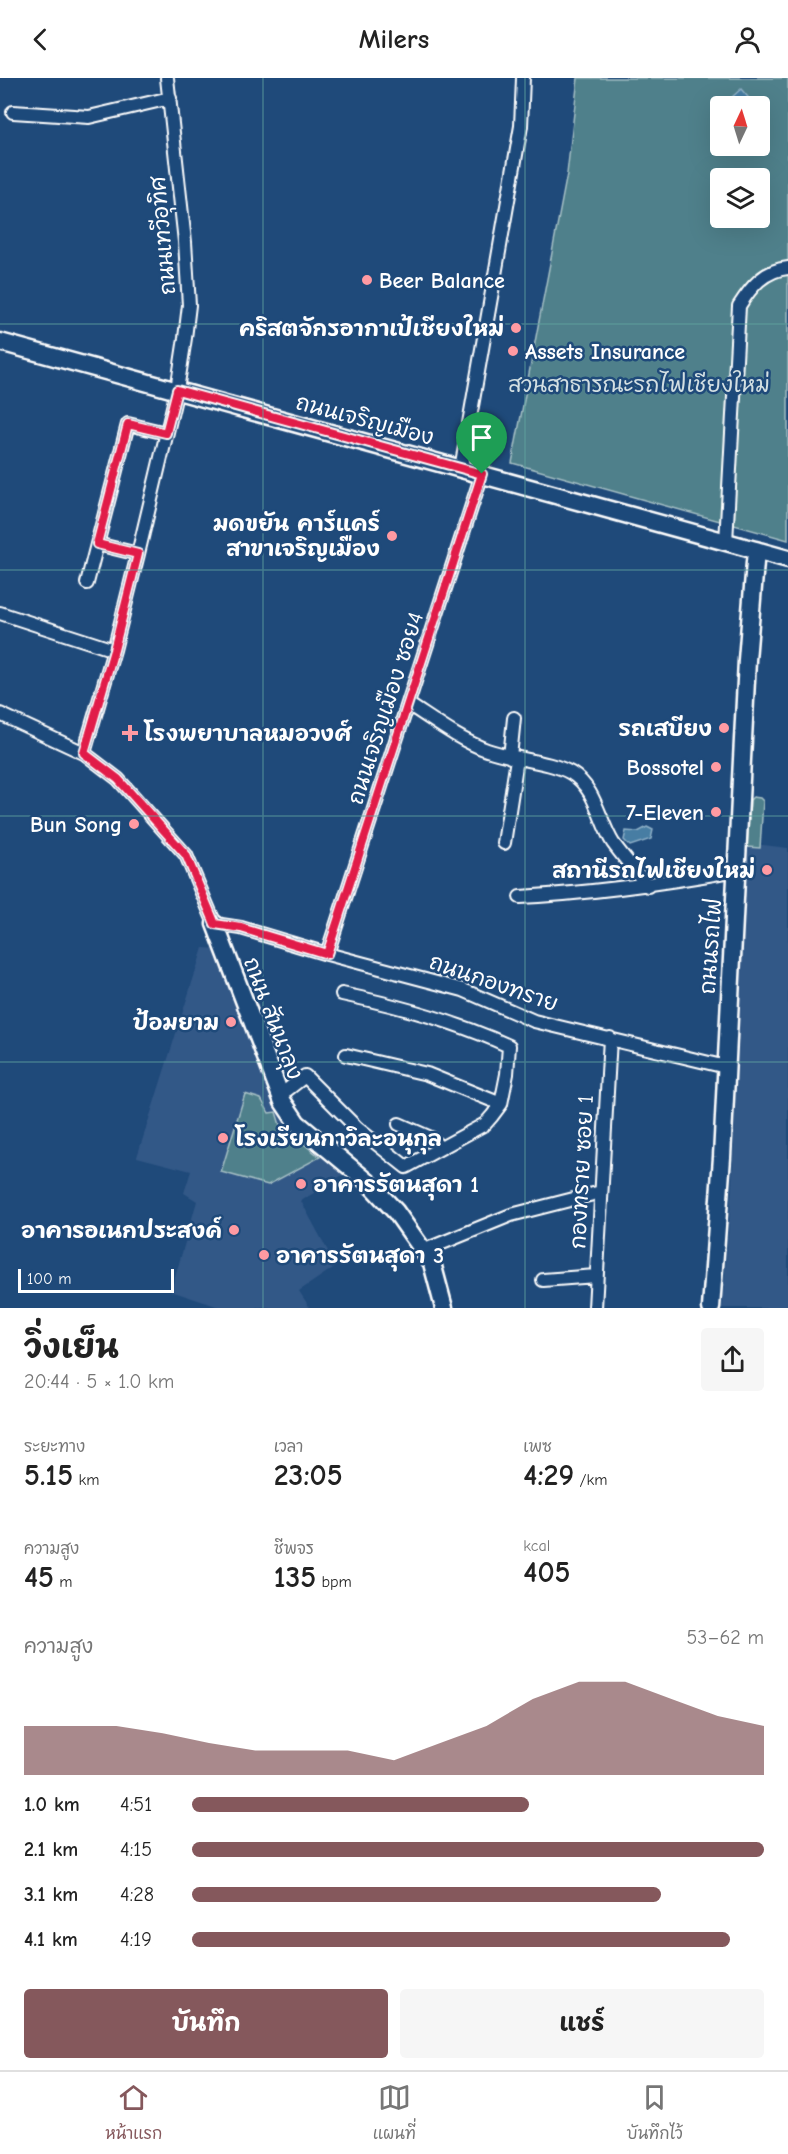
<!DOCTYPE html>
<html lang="th">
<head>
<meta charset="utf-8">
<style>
  :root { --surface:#fff; --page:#f6f6f6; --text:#222; --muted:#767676; --line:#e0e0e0; --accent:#85585c }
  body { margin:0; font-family:"Comic Neue","Playpen Sans Thai",sans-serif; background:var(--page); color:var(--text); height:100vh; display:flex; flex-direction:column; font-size:22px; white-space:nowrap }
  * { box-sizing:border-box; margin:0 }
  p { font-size:20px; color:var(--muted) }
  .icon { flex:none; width:33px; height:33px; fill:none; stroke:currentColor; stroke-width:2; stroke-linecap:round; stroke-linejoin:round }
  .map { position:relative; height:1230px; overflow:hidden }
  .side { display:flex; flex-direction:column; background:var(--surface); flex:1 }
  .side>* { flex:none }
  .needle { width:39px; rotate:4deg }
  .fabs { position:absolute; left:710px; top:18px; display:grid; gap:12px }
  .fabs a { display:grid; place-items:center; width:60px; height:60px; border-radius:6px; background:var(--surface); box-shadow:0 6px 24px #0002; font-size:30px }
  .scale { position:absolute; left:18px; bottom:15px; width:156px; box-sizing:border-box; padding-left:6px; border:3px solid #fff; border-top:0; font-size:16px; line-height:21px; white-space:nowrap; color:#fff; -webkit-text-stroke:4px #1f4a7a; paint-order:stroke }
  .pin { position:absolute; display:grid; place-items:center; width:51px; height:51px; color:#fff; margin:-62px -26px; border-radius:50% 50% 50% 0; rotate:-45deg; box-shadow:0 0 6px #0007 }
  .pin .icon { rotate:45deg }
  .round { display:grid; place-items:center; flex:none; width:63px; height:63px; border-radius:6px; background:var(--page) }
  .head { display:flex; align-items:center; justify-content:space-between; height:102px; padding:0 24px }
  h1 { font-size:33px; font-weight:700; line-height:45px }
  .stats { display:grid; grid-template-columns:repeat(3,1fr); gap:9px; height:102px; padding:6px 24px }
  .stats div { display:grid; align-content:center }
  .stats b { font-size:30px; font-weight:700 }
  .stats small { font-size:16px; font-weight:400 }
  .stats p { font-size:16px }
  .chart { height:168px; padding:12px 24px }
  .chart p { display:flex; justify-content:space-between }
  .chart svg { width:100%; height:108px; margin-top:6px; fill:var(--accent); opacity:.7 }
  .cta { display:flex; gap:12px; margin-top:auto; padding:12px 24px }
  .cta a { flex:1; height:69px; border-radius:6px; background:var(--accent); color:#fff; font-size:24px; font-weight:700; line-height:69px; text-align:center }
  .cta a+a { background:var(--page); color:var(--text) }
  ul { padding:0 24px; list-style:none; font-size:20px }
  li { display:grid; grid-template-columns:96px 72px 1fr; align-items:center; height:45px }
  li i { height:15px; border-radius:8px; background:var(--accent) }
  header { display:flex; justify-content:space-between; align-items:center; height:78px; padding:0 24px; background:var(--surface); font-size:27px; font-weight:700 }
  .tabs { display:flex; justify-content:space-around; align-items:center; height:84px; border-top:2px solid var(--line); background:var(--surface); font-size:16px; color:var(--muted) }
  .tabs a { display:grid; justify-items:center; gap:3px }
  .tabs .active { color:var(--accent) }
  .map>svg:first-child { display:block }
  .built { fill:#335887 }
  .green { fill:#4f808b; stroke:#a7c0c5; stroke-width:1.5; fill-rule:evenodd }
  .water { fill:#467da3; stroke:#90b1c8; stroke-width:1.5 }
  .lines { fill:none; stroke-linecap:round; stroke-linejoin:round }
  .street-casing { stroke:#fff; stroke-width:16 }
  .secondary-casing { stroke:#fff; stroke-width:21 }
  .street { stroke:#1f4a7a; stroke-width:12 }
  .secondary { stroke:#1f4a7a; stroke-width:16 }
  .route-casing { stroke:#fff; stroke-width:12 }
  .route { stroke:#e11d48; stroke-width:8 }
  .grid { fill:none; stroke:#63a6a1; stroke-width:1.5; stroke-opacity:0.55 }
  .poi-dot { fill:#ff9aa2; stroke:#1f4a7a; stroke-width:2 }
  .labels { text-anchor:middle; stroke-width:5; stroke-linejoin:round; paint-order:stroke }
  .street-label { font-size:22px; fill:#fff; stroke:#1f4a7a }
  .poi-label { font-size:22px; font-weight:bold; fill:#fff; stroke:#1f4a7a; text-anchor:end }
  .park-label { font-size:22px; fill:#d3dfe2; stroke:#1f4a7a }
</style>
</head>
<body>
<header><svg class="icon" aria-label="back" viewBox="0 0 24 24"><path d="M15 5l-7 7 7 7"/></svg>Milers<svg class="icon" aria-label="person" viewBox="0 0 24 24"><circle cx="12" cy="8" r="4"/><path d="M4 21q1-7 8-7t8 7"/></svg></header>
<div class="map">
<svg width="788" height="1230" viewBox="0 0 788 1230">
  <rect width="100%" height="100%" fill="#1f4a7a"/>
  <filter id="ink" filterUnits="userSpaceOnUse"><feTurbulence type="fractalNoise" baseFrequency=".0167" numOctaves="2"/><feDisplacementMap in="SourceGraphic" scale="12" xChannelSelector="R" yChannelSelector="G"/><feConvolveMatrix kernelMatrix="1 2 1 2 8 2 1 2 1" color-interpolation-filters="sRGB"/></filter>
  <g filter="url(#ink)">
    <path class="built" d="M747,765L788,770V1230H722L732,1107L743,815Z
      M203,870L217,871L281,1041L344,1096L301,1123L336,1188L299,1213L310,1230H222L171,1213L197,1123L184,1115L191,1093L137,1079Z"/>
    <path class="green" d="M578,0H788V462L512,385L567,96ZM720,28H759V68H720ZM720,100H759V140H720Z
      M753,719L760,720L763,723L760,770L747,769L750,722Z
      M245,1016L261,1021L269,1035L276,1034L280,1047L320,1079L268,1107L221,1094Z"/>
    <path class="water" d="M741,11L753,25V28H722Z
      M647,749L653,752L651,761L630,768L624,762L626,753L638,754Z"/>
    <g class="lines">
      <g class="street-casing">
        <path id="street" d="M13,34L89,39L170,20
          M461,391L521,48L523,0
          M726,464L739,228C751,209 764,192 788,190
          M97,466L138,476
          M87,505L128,346L166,355
          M0,535L114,572
          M408,626C433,642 459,662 487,672C512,681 550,683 571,695C596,710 599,743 613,765C624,780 636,794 648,808
          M0,636L84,675L118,701L186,777L215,846L241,850L327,876L463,912L534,943L726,989
          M84,675L114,572L138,476L177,312L185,260L189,227L185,164L167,0
          M510,679L514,640
          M504,765L517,681
          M520,819C595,815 664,805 737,792
          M327,876L482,396
          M346,977L427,996L501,1026
          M279,1015L287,1012L305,998L357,1050L406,1089L485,1046L492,1038L501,1026L507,996L509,968C455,943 400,928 342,916
          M399,1046L431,1060L439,1069
          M425,1172L511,1137L601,1114
          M543,1202L596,1198
          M595,1230L610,960"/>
      </g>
      <g class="secondary-casing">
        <path id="secondary" d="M0,264L788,481
          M215,846L283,1024L297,1045L368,1104L396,1134L432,1185L444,1230
          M711,1230L722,1079L747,582L756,472"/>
      </g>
      <use href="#street" class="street"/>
      <use href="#secondary" class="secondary"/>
    </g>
  </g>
  <g class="lines" filter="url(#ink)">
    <g class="route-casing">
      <path id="route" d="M177,312L482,396L327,876L241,850L215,846L186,777L118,701L84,675L114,572L138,476L97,466L128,346L166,355Z"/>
    </g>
    <use href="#route" class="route"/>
  </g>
  <path class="grid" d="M263,0V1230M525,0V1230M0,246H788M0,492H788M0,738H788M0,984H788"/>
  <g class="poi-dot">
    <circle cx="367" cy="202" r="6"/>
    <circle cx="516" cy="250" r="6"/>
    <circle cx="513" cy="273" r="6"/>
    <circle cx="392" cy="458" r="6"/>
    <circle cx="724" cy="650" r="6"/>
    <path d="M127 646h6v6h6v6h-6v6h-6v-6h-6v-6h6z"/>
    <circle cx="716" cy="689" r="6"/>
    <circle cx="716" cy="734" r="6"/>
    <circle cx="134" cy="746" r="6"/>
    <circle cx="767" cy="792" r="6"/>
    <circle cx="231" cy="944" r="6"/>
    <circle cx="223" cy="1060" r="6"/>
    <circle cx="301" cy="1106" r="6"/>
    <circle cx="234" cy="1152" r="6"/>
    <circle cx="264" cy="1177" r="6"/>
  </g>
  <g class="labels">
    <g class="street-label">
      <text transform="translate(162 158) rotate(-95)" y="8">ถนนเทวีอุทิศ</text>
      <text transform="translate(365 341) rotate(15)" y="8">ถนนเจริญเมือง</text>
      <text transform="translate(385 630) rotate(-72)" y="8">ถนนเจริญเมือง ซอย4</text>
      <text transform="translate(710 868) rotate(-86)" y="8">ถนนรถไฟ</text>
      <text transform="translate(494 904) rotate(19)" y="8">ถนนกองทราย</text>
      <text transform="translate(274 940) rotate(69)" y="8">ถนน สันนาลุง</text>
      <text transform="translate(581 1094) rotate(-87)" y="8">กองทราย ซอย 1</text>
    </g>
    <g class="poi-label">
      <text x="379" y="210" text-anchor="start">Beer Balance</text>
      <text x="504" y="258">คริสตจักรอากาเป้เชียงใหม่</text>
      <text x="525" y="281" text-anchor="start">Assets Insurance</text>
      <text x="380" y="453">มดขยัน คาร์แคร์<tspan x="380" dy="25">สาขาเจริญเมือง</tspan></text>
      <text x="712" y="658">รถเสบียง</text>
      <text x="144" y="663" text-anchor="start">โรงพยาบาลหมอวงศ์</text>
      <text x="704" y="697">Bossotel</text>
      <text x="704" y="742">7-Eleven</text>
      <text x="122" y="754">Bun Song</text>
      <text x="755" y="800">สถานีรถไฟเชียงใหม่</text>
      <text x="219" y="952">ป้อมยาม</text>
      <text x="235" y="1068" text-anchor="start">โรงเรียนกาวิละอนุกุล</text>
      <text x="313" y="1114" text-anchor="start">อาคารรัตนสุดา 1</text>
      <text x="222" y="1160">อาคารอเนกประสงค์</text>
      <text x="276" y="1185" text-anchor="start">อาคารรัตนสุดา 3</text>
    </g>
    <g class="park-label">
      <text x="639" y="314">สวนสาธารณะรถไฟเชียงใหม่</text>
    </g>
  </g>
</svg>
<div class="fabs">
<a><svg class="needle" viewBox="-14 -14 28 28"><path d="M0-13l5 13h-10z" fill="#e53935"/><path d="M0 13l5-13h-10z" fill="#767676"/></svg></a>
<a><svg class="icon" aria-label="layers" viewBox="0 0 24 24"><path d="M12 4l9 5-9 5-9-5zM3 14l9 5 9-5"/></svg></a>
</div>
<div class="scale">100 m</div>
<div class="pin" style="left:482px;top:396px;background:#1e9e55"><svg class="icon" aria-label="arrive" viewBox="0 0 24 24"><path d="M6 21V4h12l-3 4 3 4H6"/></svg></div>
</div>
<section class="side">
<div class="head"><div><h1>วิ่งเย็น</h1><p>20:44 · 5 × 1.0 km</p></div><a class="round"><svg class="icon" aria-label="share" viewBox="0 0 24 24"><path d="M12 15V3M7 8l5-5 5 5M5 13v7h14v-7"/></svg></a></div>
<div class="stats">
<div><p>ระยะทาง</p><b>5.15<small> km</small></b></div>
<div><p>เวลา</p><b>23:05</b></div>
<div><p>เพซ</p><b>4:29<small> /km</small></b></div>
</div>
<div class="stats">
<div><p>ความสูง</p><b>45<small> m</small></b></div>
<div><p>ชีพจร</p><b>135<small> bpm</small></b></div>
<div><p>kcal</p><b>405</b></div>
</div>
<div class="chart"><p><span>ความสูง</span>53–62 m</p>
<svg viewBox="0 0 160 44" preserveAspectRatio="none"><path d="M0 44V24L10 24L20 24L30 27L40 31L50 34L60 34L70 34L80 38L90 31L100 24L110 13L120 6L130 6L140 13L150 20L160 24V44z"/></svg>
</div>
<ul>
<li><b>1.0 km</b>4:51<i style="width:59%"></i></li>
<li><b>2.1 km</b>4:15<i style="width:100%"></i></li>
<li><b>3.1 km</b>4:28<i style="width:82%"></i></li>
<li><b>4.1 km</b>4:19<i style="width:94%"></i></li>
</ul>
<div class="cta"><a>บันทึก</a><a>แชร์</a></div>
</section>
<nav class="tabs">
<a class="active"><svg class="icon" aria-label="home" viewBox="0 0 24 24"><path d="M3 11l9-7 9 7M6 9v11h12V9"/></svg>หน้าแรก</a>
<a><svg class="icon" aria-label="map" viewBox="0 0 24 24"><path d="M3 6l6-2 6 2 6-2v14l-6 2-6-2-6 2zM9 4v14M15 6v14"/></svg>แผนที่</a>
<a><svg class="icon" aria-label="saved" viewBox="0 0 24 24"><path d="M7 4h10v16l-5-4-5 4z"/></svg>บันทึกไว้</a>
</nav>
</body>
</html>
